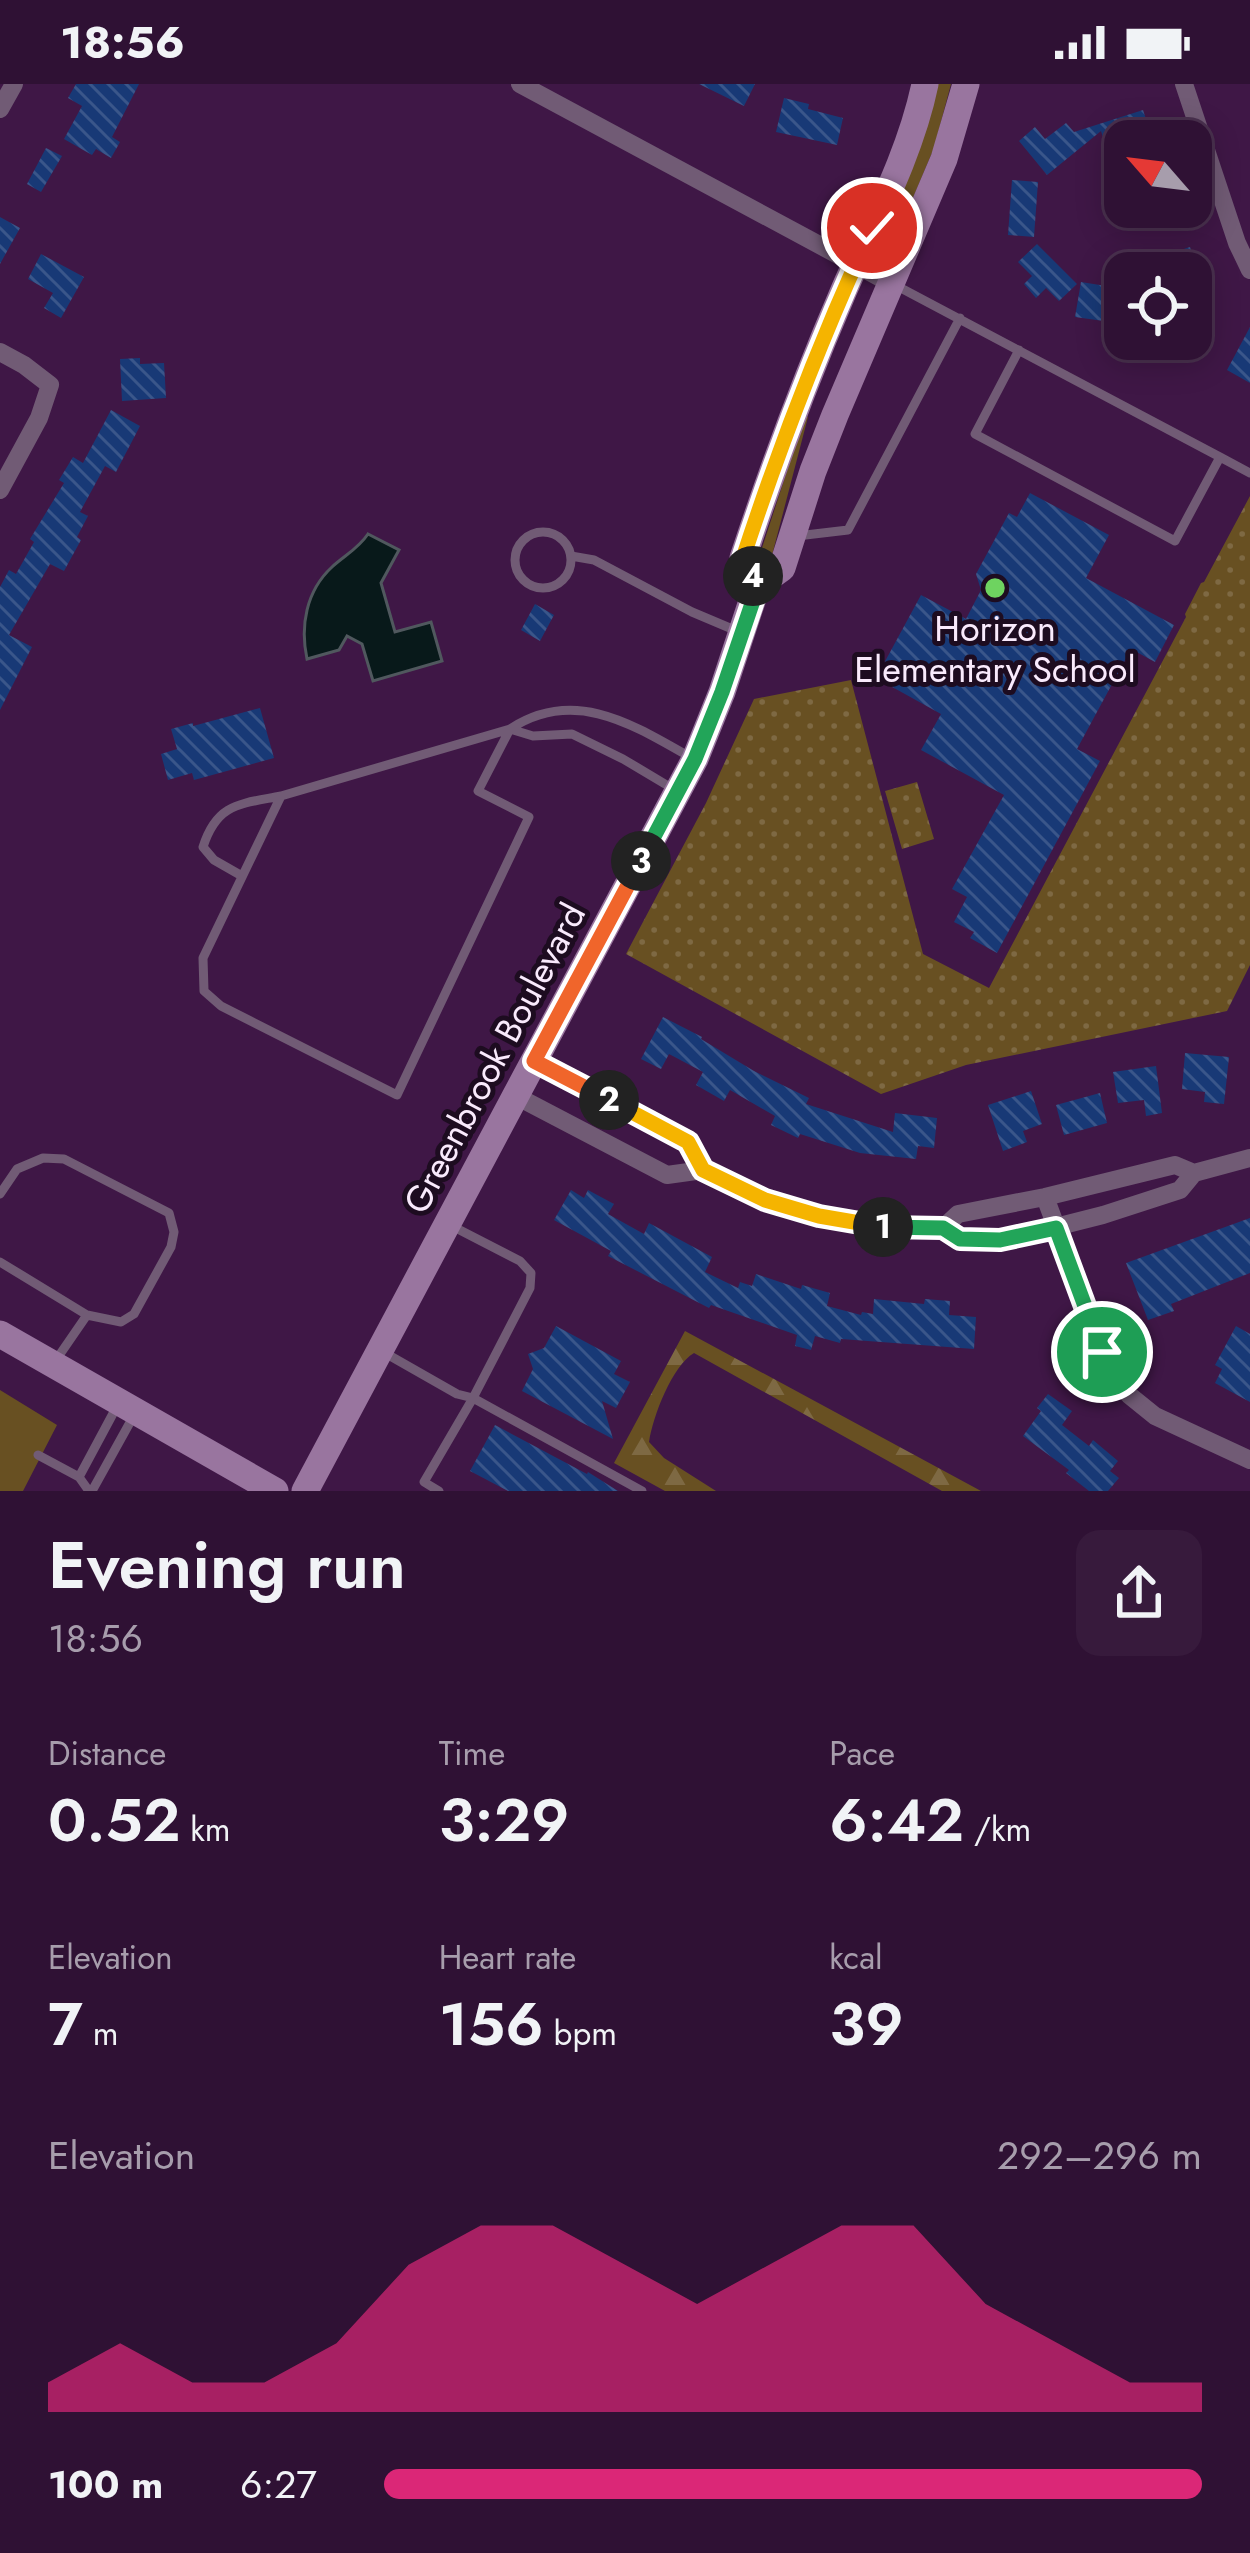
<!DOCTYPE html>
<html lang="en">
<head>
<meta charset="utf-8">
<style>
  :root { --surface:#2f1134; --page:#371a3c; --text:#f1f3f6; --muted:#a79dac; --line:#4a314f; --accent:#db2777 }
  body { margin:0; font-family:Jost,sans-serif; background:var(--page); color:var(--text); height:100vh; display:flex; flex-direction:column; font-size:45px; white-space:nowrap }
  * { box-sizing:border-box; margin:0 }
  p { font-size:39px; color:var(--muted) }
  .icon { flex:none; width:66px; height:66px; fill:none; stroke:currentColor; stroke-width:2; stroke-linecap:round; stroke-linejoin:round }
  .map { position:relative; height:1407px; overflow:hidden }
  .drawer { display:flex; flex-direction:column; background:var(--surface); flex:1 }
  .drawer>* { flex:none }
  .needle { width:78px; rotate:298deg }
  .tools { position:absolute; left:1104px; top:36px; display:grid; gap:24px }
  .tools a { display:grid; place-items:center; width:108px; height:108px; border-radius:24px; background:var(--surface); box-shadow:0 6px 30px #0003,0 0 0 3px var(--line); font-size:60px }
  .pin { position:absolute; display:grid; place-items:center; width:102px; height:102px; color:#fff; margin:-51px; border:6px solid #fff; border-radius:50%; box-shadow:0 3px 12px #0007 }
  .km { position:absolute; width:60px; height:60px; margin:-30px; border-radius:50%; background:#222; color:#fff; font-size:33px; line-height:60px; text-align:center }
  .round { display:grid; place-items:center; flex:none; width:126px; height:126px; border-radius:24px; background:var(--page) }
  .head { display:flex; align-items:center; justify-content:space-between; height:204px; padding:0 48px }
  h1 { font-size:66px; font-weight:600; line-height:90px }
  .figures { display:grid; grid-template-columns:repeat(3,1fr); gap:18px; height:204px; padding:12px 48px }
  .figures div { display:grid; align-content:center }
  .figures b { font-size:60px; font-weight:600 }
  .figures small { font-size:33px; font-weight:400 }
  .figures p { font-size:33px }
  .chart { height:336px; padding:24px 48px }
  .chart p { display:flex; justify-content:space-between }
  .chart svg { width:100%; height:216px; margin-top:12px; fill:var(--accent); opacity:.7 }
  ul { padding:0 48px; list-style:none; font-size:39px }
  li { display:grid; grid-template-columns:192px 144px 1fr; align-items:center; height:90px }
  li i { height:30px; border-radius:15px; background:var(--accent) }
  .status { display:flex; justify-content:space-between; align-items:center; height:84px; padding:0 60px; background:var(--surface); direction:ltr }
  .status svg { height:33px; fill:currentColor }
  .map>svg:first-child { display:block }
  .green { fill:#685022 }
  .forest { fill:url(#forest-firs) }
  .park { fill:url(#park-dots) }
  .water { fill:#08191a; stroke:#50585e; stroke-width:3 }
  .building { fill:url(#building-back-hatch) }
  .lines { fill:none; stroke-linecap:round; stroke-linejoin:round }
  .lane { stroke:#715b75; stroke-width:9 }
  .street { stroke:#715b75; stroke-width:18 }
  .secondary { stroke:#99759f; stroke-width:27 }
  .split-1-casing { stroke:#fff; stroke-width:24 }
  .split-2-casing { stroke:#fff; stroke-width:24 }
  .split-3-casing { stroke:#fff; stroke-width:24 }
  .split-4-casing { stroke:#fff; stroke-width:24 }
  .split-5-casing { stroke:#fff; stroke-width:24 }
  .split-1 { stroke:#22a559; stroke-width:15 }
  .split-2 { stroke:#f5b400; stroke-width:15 }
  .split-3 { stroke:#f0652b; stroke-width:15 }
  .split-4 { stroke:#22a559; stroke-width:15 }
  .split-5 { stroke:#f5b400; stroke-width:15 }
  .poi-dot { fill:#6ed360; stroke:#1d0c20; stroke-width:4.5 }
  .labels { text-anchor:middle; stroke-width:10; stroke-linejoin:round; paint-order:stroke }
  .poi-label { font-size:36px; fill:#f9eafc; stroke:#1d0c20 }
  .street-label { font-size:36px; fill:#f9eafc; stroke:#1d0c20 }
</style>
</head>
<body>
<div class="status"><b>18:56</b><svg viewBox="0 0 49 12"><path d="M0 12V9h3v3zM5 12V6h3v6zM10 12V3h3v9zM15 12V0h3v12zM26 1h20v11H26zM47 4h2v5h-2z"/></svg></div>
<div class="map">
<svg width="1250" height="1407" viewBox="0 0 1250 1407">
  <defs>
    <pattern id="forest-firs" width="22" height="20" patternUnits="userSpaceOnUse" patternTransform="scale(3)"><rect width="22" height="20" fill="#685022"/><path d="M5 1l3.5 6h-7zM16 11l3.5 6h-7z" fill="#7e6943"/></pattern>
    <pattern id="park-dots" width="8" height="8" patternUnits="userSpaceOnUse" patternTransform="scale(3)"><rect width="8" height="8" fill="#685022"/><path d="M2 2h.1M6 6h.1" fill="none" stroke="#7e6943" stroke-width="1.8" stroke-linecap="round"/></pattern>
    <pattern id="building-back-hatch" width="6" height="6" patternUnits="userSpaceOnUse" patternTransform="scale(3)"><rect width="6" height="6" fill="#183976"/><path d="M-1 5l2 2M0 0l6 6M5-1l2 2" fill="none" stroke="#3a568a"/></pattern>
  </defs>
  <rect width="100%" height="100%" fill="#3f1746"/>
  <path class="green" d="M938,0H951L934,64L899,147L887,141Z
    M805,332L808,333L770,479L758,476Z
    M0,1306L57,1341L23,1407H0Z"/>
  <path class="forest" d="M685,1247L981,1407H942L694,1269C672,1282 653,1332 649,1358L664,1374L716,1407H665L614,1379Z"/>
  <path class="park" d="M1250,412V881L1227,927L966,981L881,1010L626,870L706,719L754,615L851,596L923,870L989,904L1186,533L1185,530L1201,499L1204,498Z
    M917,698L934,755L902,765L885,707Z"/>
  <path class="water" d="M368,450L399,466L381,499L395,548L431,538L442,577L373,597L362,560L347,552L339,566L307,575C300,542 306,507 332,483C345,471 358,465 368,450Z"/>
  <path class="building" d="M76,0H139L112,53L120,58L111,74L96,65L92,71L64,55L82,22L68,14Z
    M699,0H755L744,22Z
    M784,14L809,20L808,25L843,34L837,61L776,48Z
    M1143,26L1152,53L1139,57H1125V62L1107,67L1101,47L1047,91L1019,57L1035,43L1045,55L1066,39L1074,48Z
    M46,64L62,72L41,108L27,100Z
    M1012,96L1038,98L1034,153L1008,151Z
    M0,133L20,144L0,180Z
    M1037,160L1077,200L1059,217L1046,204L1036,214L1024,200L1032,192L1018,178Z
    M1190,163L1198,189H1158L1153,175Z
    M41,170L84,193L61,234L44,224L53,209L28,195Z
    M1081,198L1125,205V240L1075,233Z
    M1250,243V299L1227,286Z
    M140,274V280L164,279L166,314L122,317L120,275Z
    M111,326L140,342L116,388L105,382L80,428L88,432L77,453L81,456L64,487L50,480L9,551L32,563L0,626V503L9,486L16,490L34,458L30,455L64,399L59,396L73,373L83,379Z
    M1030,409L1109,451L1086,494L1174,541L1155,578L1131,565L1077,665L1100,677L997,869L970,854L974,848L954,838L967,813L952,805L1004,711L921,666L941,630L876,594L921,511L966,535L981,506L976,490L1009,429L1017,433Z
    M535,520L554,531L540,557L521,546Z
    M260,624L274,674L194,696L192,689L168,696L161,670L177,665L171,645L193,639V642Z
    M663,933L702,953L701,955L754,987L809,1014L806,1020L893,1048L895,1029L937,1034L934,1064L918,1062L916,1075L860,1069L800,1050L798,1054L771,1041L775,1032L730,1006L724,1017L696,1001L703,988L669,970L661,985L641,975Z
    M1185,969L1229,973L1224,1020L1204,1018L1205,1008L1182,1005Z
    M1156,982L1162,1029L1146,1032L1144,1016L1118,1019L1113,988Z
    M1031,1007L1042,1040L1023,1047L1027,1058L1003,1067L988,1021Z
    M1100,1009L1107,1039L1064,1051L1056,1021Z
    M571,1106L584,1114L588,1106L614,1120L608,1130L644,1150L649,1139L712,1173L705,1188L738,1204L740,1198L752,1202L756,1190L801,1205L802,1201L830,1209L827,1222L861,1231L862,1228L873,1230L874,1215L924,1220L925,1215L950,1217L949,1231L976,1233L974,1265L841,1255L840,1259L815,1252L811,1266L795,1262L797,1251L711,1221L709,1224L608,1172L611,1167L554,1136Z
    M1250,1134V1189L1171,1220L1174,1227L1148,1236L1126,1179Z
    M556,1242L621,1277L614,1290L630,1298L616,1324L602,1317L613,1355L522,1307L533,1285L528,1270L544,1264Z
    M1236,1242L1250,1250V1318L1215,1299L1222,1285L1215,1281Z
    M1048,1310L1072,1327L1062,1341L1089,1362L1093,1356L1118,1377L1110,1387L1119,1394L1108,1407H1089L1066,1389L1069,1386L1023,1352L1041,1327L1037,1324Z
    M495,1341L587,1390L588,1388L618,1407H508L470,1387Z"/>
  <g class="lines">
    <path class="lane" d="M897,202L1220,373L1175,457L975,350L1019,266
      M1220,373L1250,389
      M515 476a28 28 0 1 1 56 0a28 28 0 1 1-56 0Z
      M797,452L848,446L960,234
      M571,472L594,476L692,528L737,547
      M510,645L478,707L529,733L397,1011L221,922L204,907L203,874L281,712L510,645C574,603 632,640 690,673
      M510,645L533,652L572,650L623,675L675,706
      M242,792L214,776L203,763C217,719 240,720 281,712
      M0,1110L17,1085L43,1074L64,1075L169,1129L174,1148L171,1163L134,1230L121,1238L87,1231L56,1276
      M0,1178L87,1231
      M385,1269L457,1310L473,1314L642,1407
      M38,1371L79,1393L89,1407
      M79,1393L116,1324
      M92,1407L133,1333
      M439,1407L424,1398L473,1314L530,1204L531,1189L520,1177L450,1141"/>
    <path class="street" d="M520,0L892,200
      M1184,0L1237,159L1250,186
      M0,25L14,0
      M1191,104L1216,96
      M1113,128L1129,123
      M0,268L24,281L50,301L39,334L0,406
      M534,977L688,1058L703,1086
      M516,1012L667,1091L703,1086L765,1116L819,1132L883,1143L943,1144L960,1155L1000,1157L1103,1131L1180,1106L1194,1089L1250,1074
      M1045,1113L1109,1284L1129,1311L1155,1332L1250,1376
      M943,1144L958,1130L1045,1113L1175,1081L1194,1089"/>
    <path class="secondary" d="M757,502L743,474C773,383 806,294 844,206C873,139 910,72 925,0
      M0,1250L275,1407
      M305,1407L695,675L722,608L757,502L782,484L813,387L835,331L944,75L966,0"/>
  </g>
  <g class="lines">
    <g class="split-1-casing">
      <path id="split-1" d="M883,1143L943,1144L960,1155L1000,1156L1056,1144L1102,1268"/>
    </g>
    <g class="split-2-casing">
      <path id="split-2" d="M609,1016L688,1058L703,1086L765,1116L819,1132L883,1143"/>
    </g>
    <g class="split-3-casing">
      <path id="split-3" d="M609,1016L534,977L641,777"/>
    </g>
    <g class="split-4-casing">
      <path id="split-4" d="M641,777L695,675L722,608L758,502L753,492"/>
    </g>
    <g class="split-5-casing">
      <path id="split-5" d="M753,492L743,474C780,361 822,252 872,144"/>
    </g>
    <use href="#split-1" class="split-1"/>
    <use href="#split-2" class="split-2"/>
    <use href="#split-3" class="split-3"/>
    <use href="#split-4" class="split-4"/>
    <use href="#split-5" class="split-5"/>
  </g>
  <circle class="poi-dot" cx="995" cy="504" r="12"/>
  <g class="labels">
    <g class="poi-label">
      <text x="995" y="557">Horizon<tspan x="995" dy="41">Elementary School</tspan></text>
    </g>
    <g class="street-label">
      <text transform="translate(494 974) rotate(-62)" y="13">Greenbrook Boulevard</text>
    </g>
  </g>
</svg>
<div class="tools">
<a><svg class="needle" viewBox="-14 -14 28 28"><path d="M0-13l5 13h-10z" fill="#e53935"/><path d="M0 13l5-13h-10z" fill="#a79dac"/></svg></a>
<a><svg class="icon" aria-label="locate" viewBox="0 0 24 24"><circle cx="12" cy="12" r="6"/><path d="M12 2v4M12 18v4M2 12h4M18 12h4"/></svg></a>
</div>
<div class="pin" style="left:1102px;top:1268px;background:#1e9e55"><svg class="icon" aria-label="arrive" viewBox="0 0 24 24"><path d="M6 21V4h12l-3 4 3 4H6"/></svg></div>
<div class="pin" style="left:872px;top:144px;background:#d93025"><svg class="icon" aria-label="check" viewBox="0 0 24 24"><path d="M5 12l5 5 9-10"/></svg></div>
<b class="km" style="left:883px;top:1143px">1</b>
<b class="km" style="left:609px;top:1016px">2</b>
<b class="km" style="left:641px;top:777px">3</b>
<b class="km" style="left:753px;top:492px">4</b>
</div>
<section class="drawer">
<div class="head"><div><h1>Evening run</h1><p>18:56</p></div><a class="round"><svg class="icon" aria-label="share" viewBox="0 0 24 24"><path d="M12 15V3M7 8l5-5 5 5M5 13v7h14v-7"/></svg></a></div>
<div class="figures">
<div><p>Distance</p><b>0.52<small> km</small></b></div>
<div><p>Time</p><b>3:29</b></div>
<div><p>Pace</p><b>6:42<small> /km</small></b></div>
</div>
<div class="figures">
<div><p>Elevation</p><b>7<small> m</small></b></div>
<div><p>Heart rate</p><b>156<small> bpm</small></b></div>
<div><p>kcal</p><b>39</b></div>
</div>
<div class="chart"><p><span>Elevation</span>292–296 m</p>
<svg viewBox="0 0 160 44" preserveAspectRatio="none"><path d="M0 44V38L10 30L20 38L30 38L40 30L50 14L60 6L70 6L80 14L90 22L100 14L110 6L120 6L130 22L140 30L150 38L160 38V44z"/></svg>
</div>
<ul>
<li><b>100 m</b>6:27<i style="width:100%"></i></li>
</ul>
</section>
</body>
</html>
